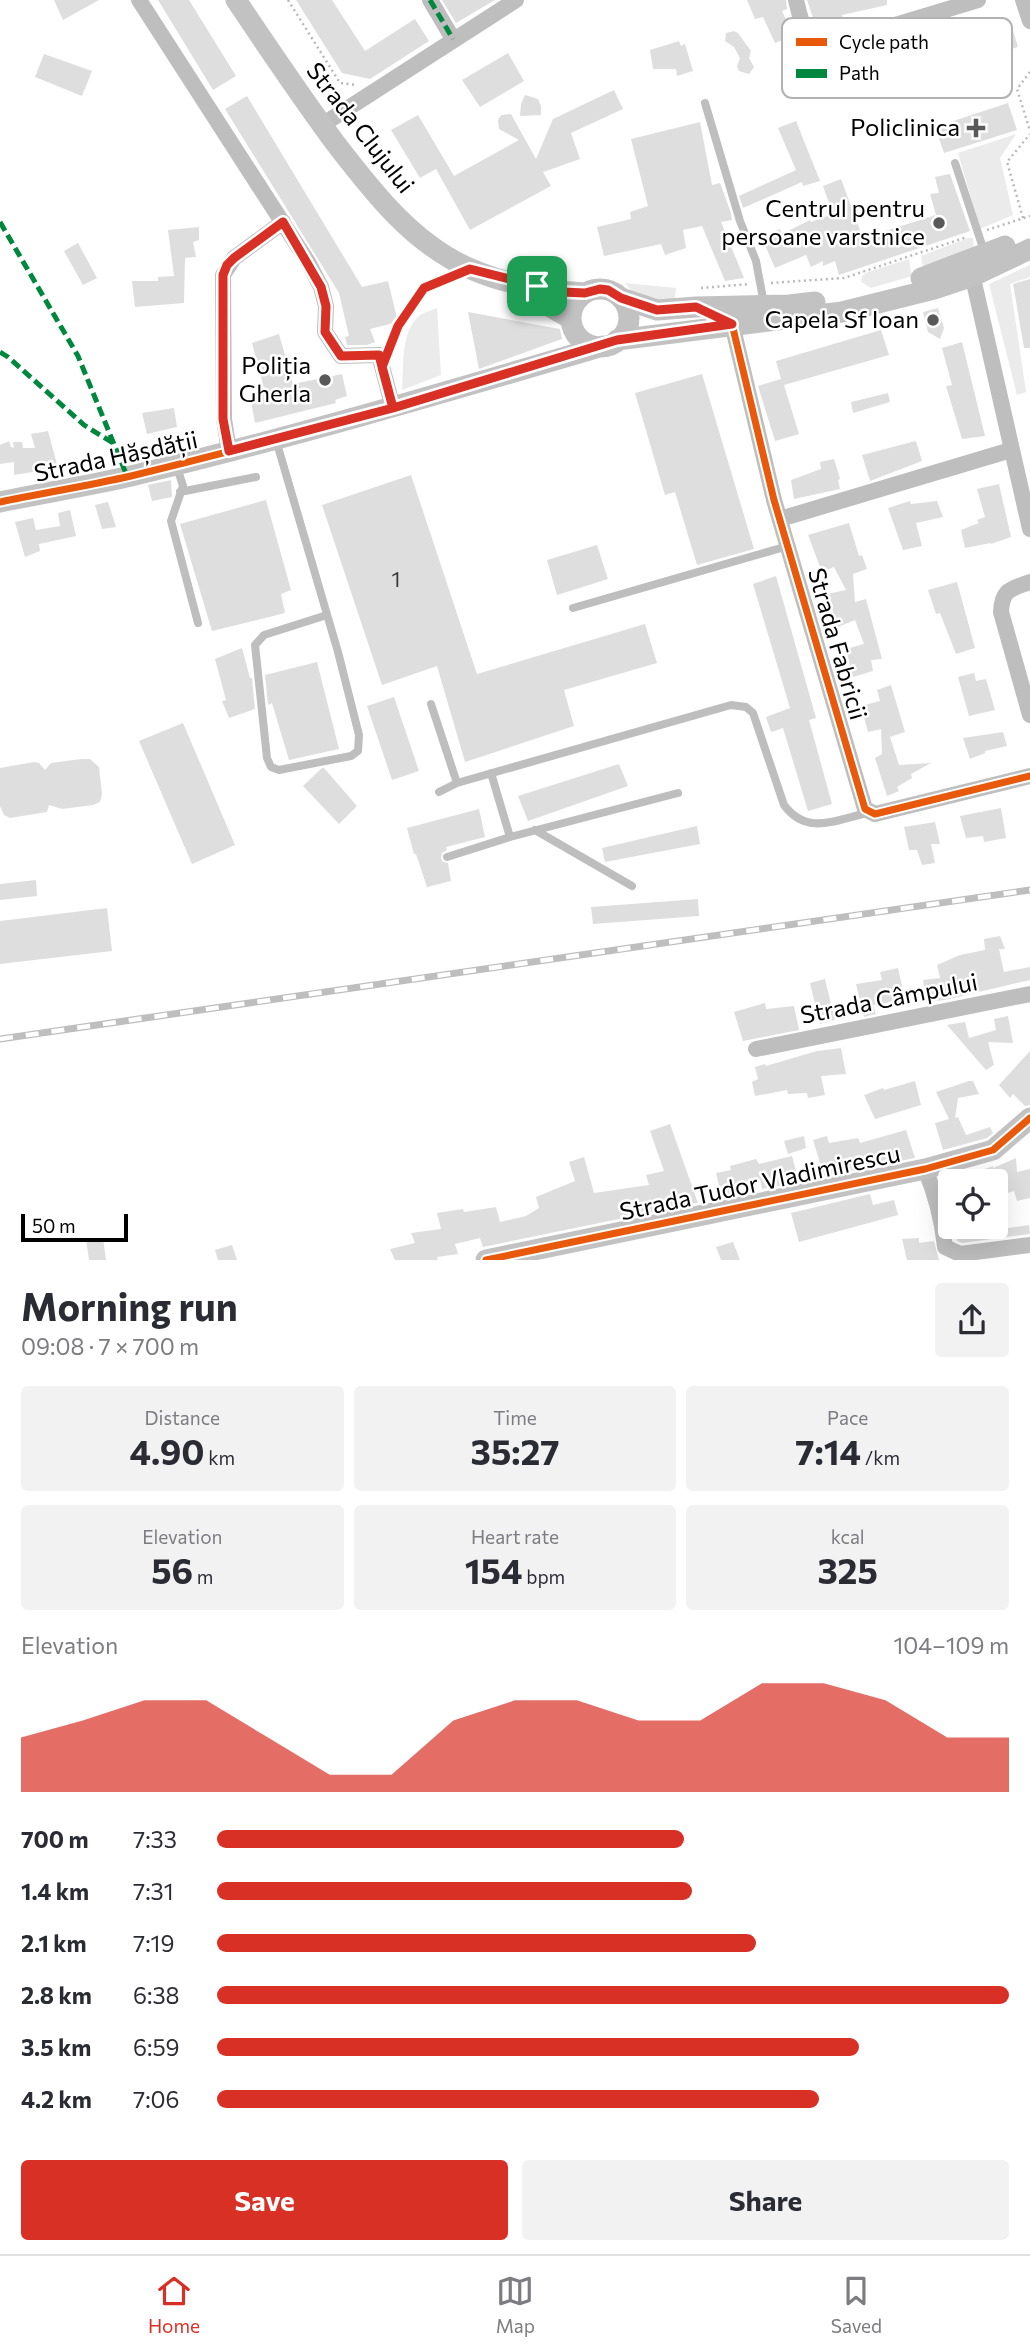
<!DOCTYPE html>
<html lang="en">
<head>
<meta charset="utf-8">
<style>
  :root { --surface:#fff; --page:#f2f2f3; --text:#2b2b33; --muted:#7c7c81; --line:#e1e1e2; --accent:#d93025 }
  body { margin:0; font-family:Commissioner,sans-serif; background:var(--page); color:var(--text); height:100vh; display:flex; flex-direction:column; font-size:26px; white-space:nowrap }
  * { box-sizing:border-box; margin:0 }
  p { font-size:23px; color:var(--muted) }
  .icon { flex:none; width:38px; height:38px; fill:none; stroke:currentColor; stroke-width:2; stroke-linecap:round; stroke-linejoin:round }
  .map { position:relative; height:1260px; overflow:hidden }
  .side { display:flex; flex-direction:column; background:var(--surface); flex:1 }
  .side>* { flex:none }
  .buttons { position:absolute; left:938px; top:1169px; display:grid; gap:14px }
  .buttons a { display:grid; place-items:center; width:70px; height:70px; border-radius:7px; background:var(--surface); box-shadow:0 7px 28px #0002; font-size:35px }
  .scale { position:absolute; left:21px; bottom:18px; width:107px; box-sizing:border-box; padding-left:7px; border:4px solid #000; border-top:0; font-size:19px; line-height:24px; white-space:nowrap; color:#000; -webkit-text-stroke:5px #fff; paint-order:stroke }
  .pin { position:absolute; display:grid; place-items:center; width:60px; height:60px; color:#fff; margin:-30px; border-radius:14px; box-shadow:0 4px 10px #0006 }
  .round { display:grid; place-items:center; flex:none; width:74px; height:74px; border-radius:7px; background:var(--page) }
  .headline { display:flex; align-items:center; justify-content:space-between; height:119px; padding:0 21px }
  h1 { font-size:38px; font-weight:700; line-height:52px }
  .figures { display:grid; grid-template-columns:repeat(3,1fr); gap:10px; height:119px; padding:7px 21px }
  .figures div { display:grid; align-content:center; border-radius:7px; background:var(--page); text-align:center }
  .figures b { font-size:35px; font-weight:700 }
  .figures small { font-size:19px; font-weight:400 }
  .figures p { font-size:19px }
  .chart { height:196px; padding:14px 21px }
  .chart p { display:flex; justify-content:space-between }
  .chart svg { width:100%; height:126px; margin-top:7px; fill:var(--accent); opacity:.7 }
  .button { display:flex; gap:14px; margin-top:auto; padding:14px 21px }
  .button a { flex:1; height:80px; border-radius:7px; background:var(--accent); color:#fff; font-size:28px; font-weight:700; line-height:80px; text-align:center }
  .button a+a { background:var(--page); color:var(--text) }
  ul { padding:0 21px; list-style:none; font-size:23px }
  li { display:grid; grid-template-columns:112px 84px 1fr; align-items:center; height:52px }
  li i { height:18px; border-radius:9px; background:var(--accent) }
  .menu { display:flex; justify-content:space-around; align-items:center; height:98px; border-top:2px solid var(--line); background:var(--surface); font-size:19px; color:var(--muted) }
  .menu a { display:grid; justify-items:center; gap:4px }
  .menu .active { color:var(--accent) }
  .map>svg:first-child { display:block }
  .green { fill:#ebebeb }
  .building { fill:#dedede }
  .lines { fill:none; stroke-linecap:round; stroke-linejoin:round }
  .path { stroke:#b9b9b9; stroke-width:2.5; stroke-dasharray:2 3.5; stroke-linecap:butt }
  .lane { stroke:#bebebe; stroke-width:8 }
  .street { stroke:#bebebe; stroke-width:16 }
  .secondary { stroke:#c2c2c2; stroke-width:21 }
  .rail-casing { stroke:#bebebe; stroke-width:7 }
  .rail { stroke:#fff; stroke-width:4.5; stroke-dasharray:13; stroke-linecap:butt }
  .quiet { stroke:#00873e; stroke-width:5; stroke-dasharray:10 5; stroke-linecap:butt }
  .cycleway-casing { stroke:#fff; stroke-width:11 }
  .cycleway { stroke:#e8590c; stroke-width:7 }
  .route-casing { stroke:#fff; stroke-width:14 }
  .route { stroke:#d93025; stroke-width:9 }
  .poi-dot { fill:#595959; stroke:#fff; stroke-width:2.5 }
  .labels { text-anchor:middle; stroke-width:5; stroke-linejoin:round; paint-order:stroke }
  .number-label { font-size:21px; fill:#383838 }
  .street-label { font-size:24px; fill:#000; stroke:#fff }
  .poi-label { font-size:24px; fill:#000; stroke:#fff; text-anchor:end }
  .key { fill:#fff; stroke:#b2b2b2; stroke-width:2 }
  .key-label { font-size:19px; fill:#000 }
</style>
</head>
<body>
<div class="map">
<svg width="1030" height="1260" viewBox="0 0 1030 1260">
  <rect width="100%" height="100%" fill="#fff"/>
  <path class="green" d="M1016,134L1000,158L1013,215L980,229L958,153Z
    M968,238H973L974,249L928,271L922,264L921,256Z
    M909,259L912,276L871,288L861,282L862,276L868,272Z
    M1030,265V277L1010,284L1026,392L1017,395L989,284Z
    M625,283L676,288L675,299L640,300Z
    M437,308L441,375L402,390C404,368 400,336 417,318C421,313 430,311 437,308Z"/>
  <path class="building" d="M54,0H99L63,20Z
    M158,0H189L236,76L213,90Z
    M296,0H332L365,51L415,19L429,41L370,79L342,73Z
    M442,0H495L456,23Z
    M747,0H786L787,9L782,11L794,36L775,43L763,17L755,19Z
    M807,0H887V5L842,15L845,25L818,32Z
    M1010,21L1018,47L905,83L896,56Z
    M734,31L738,33L751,51L749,58L754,67L749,74L739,71L737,66L740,58L734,47L725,41L726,33Z
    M679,41L681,46L685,44L693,71L677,76L676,69H653L650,50Z
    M508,53L524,81L480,107L462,80Z
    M44,54L92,71L82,96L35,77Z
    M614,90L623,109L571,133L580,159L543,172L551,186L470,230L436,169L420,178L391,130L418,115L454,176L519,140L499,129L498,120L501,115L511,114L536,159L553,119Z
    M525,95L538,99L541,106V115L520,116L521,104Z
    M247,96L362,287L388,281L398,322L370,329L375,342L367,345H347L345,337L349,336L339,293L225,109Z
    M1008,103L1017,130L944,153L935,127Z
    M796,121L820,181L803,186L802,182L743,208L739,196L796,170L778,128Z
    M700,122L712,185L720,183L731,213L732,220L721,222L744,278L725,281L702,226L683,230L686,248L665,255L661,244L604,256L597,227L631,219L630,212L648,206L631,139Z
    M950,174L970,231L839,275L835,261L823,266V261L811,267L806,255L775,268L761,236L780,229L782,234L810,220L811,222L833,214L823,186L841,179L863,238L936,215L930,194L939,193L935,177Z
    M199,227V240L193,242L196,257L185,258L184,303L135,307L132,281H158V277L174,276L168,230Z
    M78,243L97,278L83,285L64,251Z
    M1030,279V348H1024L1013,284Z
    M938,308L944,328L940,339L928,332L923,312Z
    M468,312L560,329L562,339L479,369Z
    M881,330L889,355L784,385L799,434L775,441L758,386L781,379L776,361Z
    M279,334L293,384L342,374L347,396L335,400L336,403L255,423L250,396L265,392L252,343Z
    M962,342L985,436L962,439L946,386L952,385L942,348Z
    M702,374L754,549L697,565L675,492L665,495L635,393Z
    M888,393L890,402L853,413L851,402Z
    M174,408L177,427L147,434L142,413Z
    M48,431L58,468L14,475V462L0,464V445L9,441L11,447L14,448L13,442H22L23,448H35L31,434Z
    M916,441L922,461L870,481L862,455Z
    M834,459L840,479L838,480L840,489L794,499L791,480L821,469L820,462Z
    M411,475L477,674L645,624L657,663L564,690L574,726L465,762L437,666L382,685L322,505Z
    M171,480L172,497L152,501L148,485Z
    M999,484L1011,537L991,544V543L965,548L961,530L979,523L977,520L985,517L977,489Z
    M266,500L291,590L281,594L285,613L212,631L180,524Z
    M910,501L911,504L937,501L943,517L916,523L922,546L903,550L888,508Z
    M108,502L116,527L102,529L95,505Z
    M70,510L76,536L39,544L40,551L25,557L15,522L33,518L36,530L60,526L58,513Z
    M849,523L859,556L862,555L867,569L853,574L855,602L866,599L882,659L871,660L873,671L853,677L846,649L864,644L855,620L838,627L827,594L846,590L834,567L822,572L808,535Z
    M597,545L608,579L557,595L547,560Z
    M776,576L816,718L809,720L832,804L808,811L783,728L771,732L766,717L790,708L753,584Z
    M957,582L975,648L956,654L940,613L936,614L928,590Z
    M242,648L250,678H252L255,709L229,718L222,701L226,700L215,659Z
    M317,662L339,749L289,760L272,703L268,705L265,675Z
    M974,673L976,681L986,679L995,710L969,716L958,677Z
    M891,685L905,732L890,737L899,765L931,763L911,774L912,778L897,787L899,791L887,796L875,758L882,754L881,729L868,732L861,706L880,701L877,690Z
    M394,697L419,771L392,780L367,706Z
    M183,723L235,845L192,864L139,741Z
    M1003,732L1007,746L985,751V753L970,759L963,738Z
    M81,759H90L99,767L102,794L100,802L93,805L62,809L49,805L47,812L10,818L4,815L0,806V768L34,762L39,763L45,770L51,763Z
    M619,764L628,786L528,821L518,796Z
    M322,768H324L357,806L339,824L303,786Z
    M1001,808L1006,838L984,842L983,836L966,838L960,816Z
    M479,809L485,837L446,847L447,850L442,853L441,858L443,862L448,863L451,881L427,887L416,854H414L407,828Z
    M935,822L940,844H931L935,863L922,865L917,850H909L904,827Z
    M697,826L700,844L605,862L602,848Z
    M36,880L37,896L0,900V884Z
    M698,899L699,916L593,924L591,907Z
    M107,908L112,951L0,964V921Z
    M1000,936L1005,949H999L1004,972L1030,967V980L945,1000L926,1002L923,980L940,978L937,965L960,955L985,950L984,939Z
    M898,968L905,1000L873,1005L876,1014L864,1017L856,984L882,980L880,972Z
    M825,979L835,1020L820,1024L810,983Z
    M765,1003L766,1009L794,1006L799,1030L743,1041L734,1012Z
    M1008,1016L1013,1043L988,1042L994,1065L986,1070L947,1025L965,1022L969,1038L996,1030L994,1019Z
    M841,1048L846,1074L821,1076L825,1095L808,1098L807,1093L788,1094L787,1090L755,1096L752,1082L758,1079L755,1067L765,1064L766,1066L817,1051Z
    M1030,1051V1105L1025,1106L1013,1094L1010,1098L999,1085Z
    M915,1081L921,1105L875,1119L864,1095L883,1088L884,1090Z
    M969,1081H973L979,1094L958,1098L955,1118L958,1117L966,1135L990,1127L993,1133L987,1138L943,1150L935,1123L949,1119L936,1092Z
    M670,1124L698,1203L672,1206V1208L483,1247L480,1238L455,1244L458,1254L437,1257L438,1260H395L390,1249L415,1243L411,1233L441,1229L437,1213L463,1209L464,1212L496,1207L500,1222L526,1216L539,1208L536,1197L575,1181L569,1162L584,1157L594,1193L649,1185L646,1175L664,1171L650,1131Z
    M906,1130L915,1158L824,1176L813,1140L827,1136L829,1143L858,1138L860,1143Z
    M804,1136L806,1148L788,1154L784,1141Z
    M792,1156L799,1182L762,1189L760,1179L736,1186L739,1194L722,1198L716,1173L731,1170L730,1166L756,1159L759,1164Z
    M1016,1158L1017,1172L1030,1169V1198L1017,1201L1014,1191L996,1197V1181H941L940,1178L970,1170L971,1174L993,1166V1168Z
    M870,1194L873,1205L894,1200L898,1215L799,1242L791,1213Z
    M1029,1225L1030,1234L962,1243L957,1241V1234H996L995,1230Z
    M103,1238L106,1260H89L86,1239Z
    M919,1238V1243L934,1241L939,1260H907L902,1239Z
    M733,1242L740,1260H721L716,1247Z
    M232,1245L237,1260H218L215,1250Z"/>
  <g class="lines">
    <path class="path" d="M288,0L340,83L357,85
      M1030,72L1017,89L1030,131
      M1023,218L1007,162L1030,134
      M987,230L1030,216
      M771,283L844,278L967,237
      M701,288L750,284
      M391,348L398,326L424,288L448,278"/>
    <path class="lane" d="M705,103L740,221L756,261L764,304
      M955,163L984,251
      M276,440L338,652L359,735L358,751L351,756L279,770L271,767L267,758L255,645L264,635L327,615
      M177,467L183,486L171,521L198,623
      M180,492L256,477
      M573,608L788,546
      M431,704L457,783
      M491,773L510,837
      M439,792L457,783L731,705L746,707L753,713L784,805C807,836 835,820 867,813
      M535,830L632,886
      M447,857L510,837L678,793"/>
    <path class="street" d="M139,0L308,262L321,287L326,306L325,332L341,356L379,355L393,408
      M430,0L453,39
      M796,0C800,16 803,34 816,45H829L978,0
      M1023,0L1030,21
      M322,125L516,0
      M970,265L1030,529
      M723,320L732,324L774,500L865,809L875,814L1030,776
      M229,451L224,419L223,275L234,258L283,222
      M780,519L1011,450
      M1030,582C1011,589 1002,589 1001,612L1030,715
      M756,1049L1030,994
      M925,1169C936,1195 942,1219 945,1247L960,1254L1030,1245"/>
    <path class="secondary" d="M236,0C269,49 301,97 336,144C373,192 413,244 471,269C505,284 548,291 585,293
      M921,278L1005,246
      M518,288L571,319
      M571 318a29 29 0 1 1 58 0a29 29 0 1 1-58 0Z
      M621,298L657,310L696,307L789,305L815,302
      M617,340L842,312L934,289L973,276L1030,249
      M0,502C43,493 87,486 131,476C290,438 446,392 603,346
      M486,1260L925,1169L993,1150L1030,1118"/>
    <g class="rail-casing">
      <path id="rail" d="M0,1039L1030,890"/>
    </g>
    <use href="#rail" class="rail"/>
    <path class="quiet" d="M430,0L453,39
      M0,222L78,356L127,476
      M0,352L8,357L84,425L113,443"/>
    <g class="cycleway-casing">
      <path id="cycleway" d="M696,307L732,324L774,500L865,809L875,814L1030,776
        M0,502C43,493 87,486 131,476C290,438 446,392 603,346
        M486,1260L925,1169L993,1150L1030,1118"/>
    </g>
    <use href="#cycleway" class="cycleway"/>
  </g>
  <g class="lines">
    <g class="route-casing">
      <path id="route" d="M537,286L470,269L424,288L398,326L382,367L393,408L229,451L223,419V275L227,265L234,258L283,222L321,287L326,306L325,332L341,356L379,355L393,408L617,340L732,324L696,307L657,310L621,298L608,290L600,289L585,293L562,292L537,286"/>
    </g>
    <use href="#route" class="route"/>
  </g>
  <g class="poi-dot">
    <path d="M972.5 117.5h7v7h7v7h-7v7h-7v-7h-7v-7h7z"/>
    <circle cx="939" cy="223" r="7"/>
    <circle cx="933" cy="320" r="7"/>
    <circle cx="325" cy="380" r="7"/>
  </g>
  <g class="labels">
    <g class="number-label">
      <text x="396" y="587">1</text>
    </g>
    <g class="street-label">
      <text transform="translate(360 128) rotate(52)" y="8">Strada Clujului</text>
      <text transform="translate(116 457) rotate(-12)" y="8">Strada Hășdății</text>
      <text transform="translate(837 644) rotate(74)" y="8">Strada Fabricii</text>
      <text transform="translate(889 999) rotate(-11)" y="8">Strada Câmpului</text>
      <text transform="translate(760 1183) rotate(-12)" y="8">Strada Tudor Vladimirescu</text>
    </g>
    <g class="poi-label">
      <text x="960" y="136">Policlinica</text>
      <text x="925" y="217">Centrul pentru<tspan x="925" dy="28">persoane varstnice</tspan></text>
      <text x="919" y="328">Capela Sf Ioan</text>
      <text x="311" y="374">Poliția<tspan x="311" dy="28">Gherla</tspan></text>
    </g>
  </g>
  <rect x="782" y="18" width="230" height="80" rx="10" class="key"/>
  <rect x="796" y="38" width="31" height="8" fill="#e8590c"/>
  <rect x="796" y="69" width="31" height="9" fill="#00873e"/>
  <g class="key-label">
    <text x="839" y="49">Cycle path</text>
    <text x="839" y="80">Path</text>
  </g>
</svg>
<div class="buttons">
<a><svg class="icon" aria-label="locate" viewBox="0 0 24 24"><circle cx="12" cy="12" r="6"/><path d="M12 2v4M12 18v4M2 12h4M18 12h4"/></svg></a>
</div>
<div class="scale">50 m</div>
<div class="pin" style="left:537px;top:286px;background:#1e9e55"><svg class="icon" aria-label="arrive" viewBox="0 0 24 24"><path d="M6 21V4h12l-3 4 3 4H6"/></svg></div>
</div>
<section class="side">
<div class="headline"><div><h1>Morning run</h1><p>09:08 · 7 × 700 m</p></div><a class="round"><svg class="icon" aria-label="share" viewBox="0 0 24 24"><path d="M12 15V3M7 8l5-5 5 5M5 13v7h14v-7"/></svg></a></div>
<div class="figures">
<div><p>Distance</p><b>4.90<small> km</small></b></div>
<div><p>Time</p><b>35:27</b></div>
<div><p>Pace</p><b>7:14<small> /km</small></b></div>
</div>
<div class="figures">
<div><p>Elevation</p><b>56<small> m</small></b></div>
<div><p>Heart rate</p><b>154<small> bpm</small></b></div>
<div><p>kcal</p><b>325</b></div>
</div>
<div class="chart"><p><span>Elevation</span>104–109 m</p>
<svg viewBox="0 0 160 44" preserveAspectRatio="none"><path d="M0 44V25L10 19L20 12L30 12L40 25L50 38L60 38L70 19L80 12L90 12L100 19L110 19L120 6L130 6L140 12L150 25L160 25V44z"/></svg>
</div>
<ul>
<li><b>700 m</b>7:33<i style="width:59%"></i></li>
<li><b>1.4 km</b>7:31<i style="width:60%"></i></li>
<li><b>2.1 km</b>7:19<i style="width:68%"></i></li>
<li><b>2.8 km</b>6:38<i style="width:100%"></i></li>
<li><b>3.5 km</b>6:59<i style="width:81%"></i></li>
<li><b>4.2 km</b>7:06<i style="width:76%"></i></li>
</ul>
<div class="button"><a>Save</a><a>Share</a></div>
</section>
<nav class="menu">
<a class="active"><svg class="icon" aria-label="home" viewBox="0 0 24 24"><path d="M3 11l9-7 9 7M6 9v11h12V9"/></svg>Home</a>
<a><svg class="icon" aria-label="map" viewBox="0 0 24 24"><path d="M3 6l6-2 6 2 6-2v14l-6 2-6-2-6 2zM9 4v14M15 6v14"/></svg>Map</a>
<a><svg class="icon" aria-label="saved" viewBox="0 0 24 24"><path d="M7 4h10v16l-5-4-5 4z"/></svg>Saved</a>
</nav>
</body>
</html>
